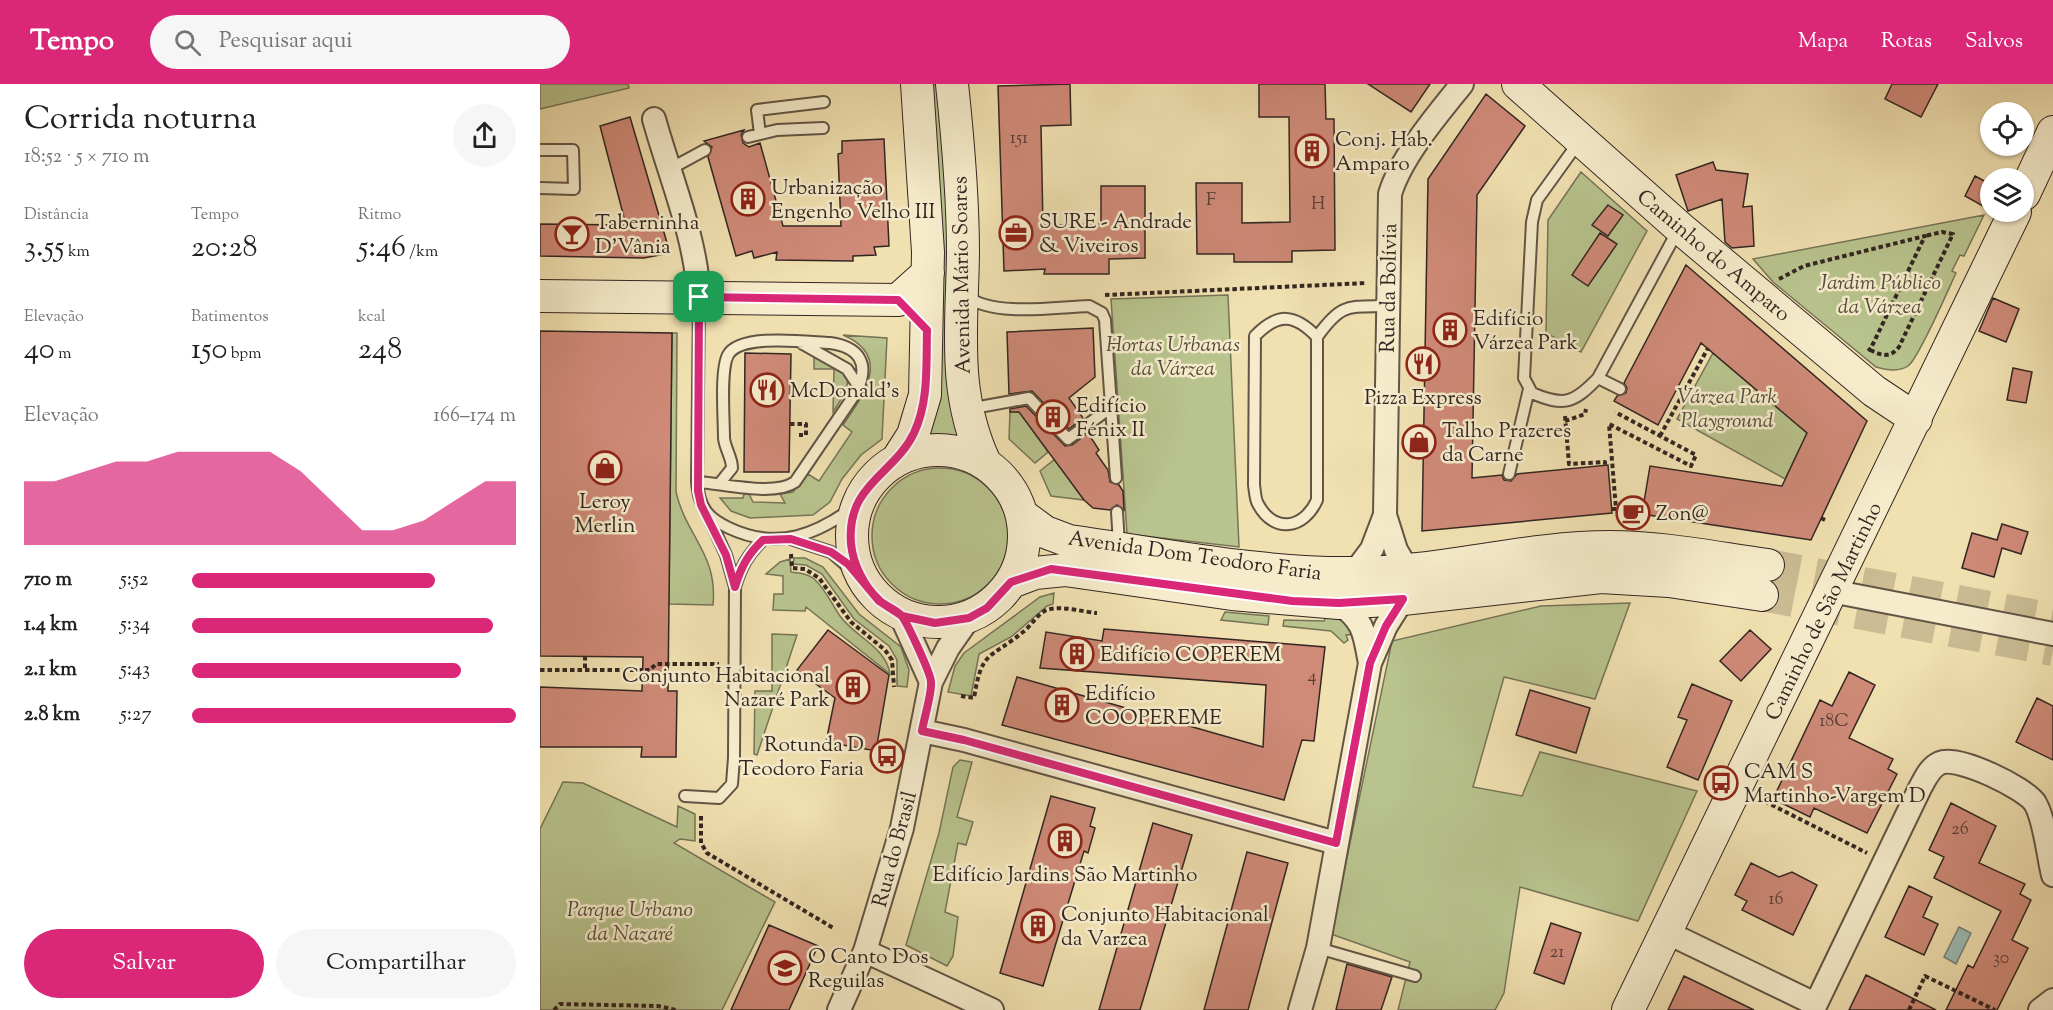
<!DOCTYPE html>
<html lang="pt">
<head>
<meta charset="utf-8">
<style>
  :root { --surface:#fff; --page:#f6f6f6; --text:#202124; --muted:#757577; --accent:#db2777 }
  body { margin:0; font-family:"Sorts Mill Goudy",serif; background:var(--page); color:var(--text); height:100vh; display:flex; flex-direction:column; font-size:22px; white-space:nowrap }
  * { box-sizing:border-box; margin:0 }
  p { font-size:20px; color:var(--muted) }
  .icon { flex:none; width:33px; height:33px; fill:none; stroke:currentColor; stroke-width:2; stroke-linecap:round; stroke-linejoin:round }
  .map { position:relative; flex:1; overflow:hidden }
  .drawer { display:flex; flex-direction:column; background:var(--surface); width:540px }
  .drawer>* { flex:none }
  .fabs { position:absolute; left:1440px; top:18px; display:grid; gap:12px }
  .fabs a { display:grid; place-items:center; width:54px; height:54px; border-radius:50%; background:var(--surface); box-shadow:0 2px 4px #0004; font-size:30px }
  .pin { position:absolute; display:grid; place-items:center; width:51px; height:51px; color:#fff; margin:-26px; border-radius:12px; box-shadow:0 3px 9px #0006 }
  .round { display:grid; place-items:center; flex:none; width:63px; height:63px; border-radius:32px; background:var(--page) }
  .summary { display:flex; align-items:center; justify-content:space-between; height:102px; padding:0 24px }
  h1 { font-size:33px; font-weight:600; line-height:45px }
  .metrics { display:grid; grid-template-columns:repeat(3,1fr); gap:9px; height:102px; padding:6px 24px }
  .metrics div { display:grid; align-content:center }
  .metrics b { font-size:30px; font-weight:600 }
  .metrics small { font-size:16px; font-weight:400 }
  .metrics p { font-size:16px }
  .chart { height:168px; padding:12px 24px }
  .chart p { display:flex; justify-content:space-between }
  .chart svg { width:100%; height:108px; margin-top:6px; fill:var(--accent); opacity:.7 }
  .button { display:flex; gap:12px; margin-top:auto; padding:12px 24px }
  .button a { flex:1; height:69px; border-radius:36px; background:var(--accent); color:#fff; font-size:24px; font-weight:600; line-height:69px; text-align:center }
  .button a+a { background:var(--page); color:var(--text) }
  ul { padding:0 24px; list-style:none; font-size:20px }
  li { display:grid; grid-template-columns:96px 72px 1fr; align-items:center; height:45px }
  li i { height:15px; border-radius:8px; background:var(--accent) }
  header { display:flex; align-items:center; gap:36px; box-sizing:border-box; height:84px; padding:0 30px; background:var(--accent); color:#fff }
  header strong { font-size:28px }
  nav { display:flex; gap:33px; margin-inline-start:auto; font-size:21px }
  .search { width:420px; height:54px; background:var(--page); display:flex; align-items:center; gap:15px; box-sizing:border-box; padding:0 21px; border-radius:33px; color:var(--muted); font-size:22px }
  main { display:flex; flex:1; min-height:0 }
  .map>svg:first-child { display:block }
  .green { fill:#b8c38d; stroke:#767458; stroke-width:1.5 }
  .water { fill:#9dbcb5; stroke:#73807a; stroke-width:1.5 }
  .building { fill:#cf8a78; stroke:#332622; stroke-width:1.5 }
  .lines { fill:none; stroke-linecap:round; stroke-linejoin:round }
  .secondary-tunnel { stroke:#cbbc94; stroke-width:32; stroke-dasharray:32 16; stroke-linecap:butt }
  .lane-casing { stroke:#625546; stroke-width:14 }
  .street-casing { stroke:#625546; stroke-width:26 }
  .secondary-casing { stroke:#332622; stroke-width:34 }
  .path { stroke:#332622; stroke-width:4; stroke-dasharray:4.5 3; stroke-linecap:butt }
  .lane { stroke:#f6eccc; stroke-width:10 }
  .street { stroke:#f6eccc; stroke-width:22 }
  .secondary { stroke:#f6eccc; stroke-width:32 }
  .route-casing { stroke:#fff; stroke-width:12 }
  .route { stroke:#db2777; stroke-width:8 }
  .labels { text-anchor:middle; stroke-width:5; stroke-linejoin:round; paint-order:stroke }
  .number-label { font-size:18px; fill:#5a3f38 }
  .poi-label { font-size:21px; fill:#332622; stroke:#f6eccc; text-anchor:start }
  .street-label { font-size:21px; fill:#332622; stroke:#f6eccc }
  .park-label { font-size:21px; font-style:italic; fill:#544d3d; stroke:#f6eccc }
</style>
</head>
<body>
<header>
<strong>Tempo</strong>
<div class="search"><svg class="icon" aria-label="search" viewBox="0 0 24 24"><circle cx="10" cy="10" r="6"/><path d="M15 15l6 6"/></svg>Pesquisar aqui</div>
<nav><a>Mapa</a><a>Rotas</a><a>Salvos</a></nav>
</header>
<main>
<section class="drawer">
<div class="summary"><div><h1>Corrida noturna</h1><p>18:52 · 5 × 710 m</p></div><a class="round"><svg class="icon" aria-label="share" viewBox="0 0 24 24"><path d="M12 15V3M7 8l5-5 5 5M5 13v7h14v-7"/></svg></a></div>
<div class="metrics">
<div><p>Distância</p><b>3.55<small> km</small></b></div>
<div><p>Tempo</p><b>20:28</b></div>
<div><p>Ritmo</p><b>5:46<small> /km</small></b></div>
</div>
<div class="metrics">
<div><p>Elevação</p><b>40<small> m</small></b></div>
<div><p>Batimentos</p><b>150<small> bpm</small></b></div>
<div><p>kcal</p><b>248</b></div>
</div>
<div class="chart"><p><span>Elevação</span>166–174 m</p>
<svg viewBox="0 0 160 44" preserveAspectRatio="none"><path d="M0 44V18L10 18L20 14L30 10L40 10L50 6L60 6L70 6L80 6L90 14L100 26L110 38L120 38L130 34L140 26L150 18L160 18V44z"/></svg>
</div>
<ul>
<li><b>710 m</b>5:52<i style="width:75%"></i></li>
<li><b>1.4 km</b>5:34<i style="width:93%"></i></li>
<li><b>2.1 km</b>5:43<i style="width:83%"></i></li>
<li><b>2.8 km</b>5:27<i style="width:100%"></i></li>
</ul>
<div class="button"><a>Salvar</a><a>Compartilhar</a></div>
</section>
<div class="map">
<svg width="1513" height="926" viewBox="0 0 1513 926">
  <rect width="100%" height="100%" fill="#f1e1b1"/>
  <filter id="stains"><feTurbulence type="fractalNoise" baseFrequency=".00333" numOctaves="4"/><feColorMatrix values="0 0 0 0 .2 0 0 0 0 .09 0 0 0 0 .02 0 0 0 .5 -.17"/></filter>
  <radialGradient id="worn" r=".72"><stop offset=".6" stop-color="#630" stop-opacity="0"/><stop offset="1" stop-color="#630" stop-opacity=".3"/></radialGradient>
  <path class="green" d="M0,0H88L89,4L0,25Z
    M389,0H401L425,354L387,350Z
    M1041,88L1107,147L1041,268L1006,249L1008,136Z
    M1444,131L1424,172L1420,171L1412,187L1416,189C1408,206 1379,274 1368,282C1359,288 1346,286 1336,283L1233,198L1213,175Z
    M688,211L699,463L587,450L571,215Z
    M132,249H137L136,408C146,452 178,470 173,521L129,520Z
    M303,251L347,254L342,355L321,371L302,395L290,418L273,431L210,434L191,427L180,414H203L204,410H209L213,418L245,419L240,410L253,408L268,390L279,397L312,348L303,341C323,312 353,272 303,251Z
    M1173,269L1267,349L1245,395L1137,335Z
    M274,273C310,291 318,291 293,328L294,285H274Z
    M470,328H480L508,368L495,379L469,355Z
    M515,375L544,416L511,412L500,387Z
    M332 452a68 68 0 1 1 136 0a68 68 0 1 1-136 0Z
    M254,474H265L283,483L319,530L361,563L369,586L367,603L357,602V576L349,562L314,535L282,490L266,481L253,480Z
    M250,475L251,488C259,489 266,489 273,494C285,504 291,519 300,532C315,553 346,563 350,590L266,523L265,527L233,526L234,510H243V492L226,490L240,478Z
    M514,509L513,520L507,522L471,553L439,570L431,612L408,608L415,582L424,569L500,513Z
    M1090,519L1055,615L964,593L933,703L982,712L1000,668L1157,707L1098,837L980,803L964,909L955,926H858L870,878L791,850L852,557L1001,522Z
    M685,528L729,532L728,541L681,536Z
    M786,533L807,537L820,550L806,551L808,556L804,559L791,547L743,542L744,536L784,537Z
    M232,550L257,551L217,671L214,670L215,607H232Z
    M420,676L432,678L417,733L433,738L426,761L418,759L405,828L418,833L413,872L407,882L366,861L399,749L413,683Z
    M23,698L43,699L137,743L138,722L155,730V757L140,755L134,759L235,818L182,926H0V745Z"/>
  <path class="water" d="M1419,843L1431,849L1416,880L1404,873Z"/>
  <path class="building" d="M530,0L531,41L501,42L503,141L561,140V102H605V174L569,175V190H504L505,185L464,187L458,2Z
    M719,0H785L786,35H794L795,166L752,167V178H694V170H657L656,99H702V139L750,138L749,33H719Z
    M828,0H890L871,28Z
    M1352,0H1398L1381,33L1345,15Z
    M946,10L985,42L937,111L932,394L962,391L964,396L971,397L977,390L1068,381L1072,429L882,447L888,95Z
    M90,33L130,169L104,174L0,172V140L86,141L60,42Z
    M204,46L201,51L203,59L209,63L220,59L243,142H301L298,70L302,69V57L344,55L349,162L334,163L336,171L313,172V177L236,176L237,168L214,174L212,167L196,172L168,73L172,63L164,57Z
    M1173,78L1176,86L1208,90L1203,123L1212,122L1214,162L1192,164L1185,158L1182,115L1148,127L1136,91Z
    M1435,92L1450,100V126L1425,112Z
    M1068,121L1083,131L1068,152L1052,141Z
    M1060,149L1077,160L1048,202L1032,191Z
    M1146,181L1327,337L1271,456L1102,430L1110,382L1242,402L1267,349L1161,259L1118,341L1074,317L1077,312L1086,309L1087,304L1084,299Z
    M1453,214L1479,225L1466,258L1439,247Z
    M553,244L555,293L529,314L543,334L529,345L492,307L469,310L467,248Z
    M0,247L132,249L128,607H137L136,673H101L102,663H0V603L102,607L103,573L0,572Z
    M205,269L251,270L249,388H204Z
    M1473,284L1492,288L1486,319L1467,316Z
    M486,322L525,362L532,361L548,349L559,366L556,369L568,386L570,398L579,401L583,407L584,426L577,421L570,426L553,424L544,416L479,328H470V325Z
    M1462,440L1488,448L1481,470L1462,464L1454,493L1422,484L1432,449L1457,456Z
    M564,545L785,563L774,657L762,656L744,716L462,641L477,593L723,663L726,601L500,584L506,548L562,557Z
    M288,546L349,591L336,667L286,658L295,614L257,586Z
    M1210,546L1231,565L1201,597L1180,577Z
    M1309,588L1335,601L1309,654L1353,675L1348,685L1357,690L1327,749L1274,724L1270,733L1233,715L1280,616L1292,622Z
    M1152,600L1192,617L1158,696L1127,683L1147,636L1138,633Z
    M990,606L1050,624L1036,669L976,651Z
    M1497,614L1513,622V676L1476,658Z
    M511,712L555,724L550,742L555,744L548,769L544,767L503,902L460,889Z
    M1411,719L1456,742L1439,779L1485,800L1480,810L1491,816L1472,856L1488,864L1457,926H1406L1428,881L1433,884L1461,827L1394,794L1404,773L1389,766Z
    M613,739L652,751L600,926H559Z
    M707,768L748,779L729,849L708,926H664Z
    M1211,779L1239,793L1252,788L1277,801L1253,851L1202,826L1207,817L1195,811Z
    M1369,802L1392,813L1383,833L1398,840L1384,871L1345,853Z
    M1011,839L1041,849L1024,900L994,889Z
    M229,841L278,862L249,926H191Z
    M807,880L852,893L841,926H796Z
    M1326,891L1396,926H1309Z
    M1144,892L1214,926H1128Z"/>
  <g class="lines">
    <path class="secondary-tunnel" d="M1228,481L1513,535
      M1222,511L1513,566"/>
    <g class="lane-casing">
      <path id="lane" d="M220,50L217,26L284,18
        M208,53L237,46L283,44
        M1038,59L997,116L992,138L984,294L992,309C1024,323 1034,319 1058,294L1138,146
        M0,66H33L34,105L0,104
        M128,86L165,66
        M427,213C457,233 514,223 549,222L562,229L565,236L576,394
        M159,217L157,398C159,423 167,434 189,444C238,467 277,451 318,420
        M777,253V416C764,445 734,450 718,420C715,415 715,407 714,401L715,252C738,228 755,230 777,253C802,218 808,223 848,222
        M261,259L307,285L319,303
        M1058,294L1080,305
        M428,325L489,314L528,355L570,324
        M969,390L989,305
        M157,398C182,399 234,413 255,398L317,307C330,279 319,263 290,259C267,258 200,249 188,271C180,286 184,335 184,354C185,365 192,373 192,384L180,399
        M577,428L579,460
        M169,434L186,471L195,503
        M251,455L291,468L323,496
        M145,712L179,714L192,700L194,674L195,503C201,483 208,470 223,456
        M778,864L875,892"/>
    </g>
    <g class="street-casing">
      <path id="street" d="M114,35C130,93 156,153 159,213
        M869,488L856,466L845,431L850,110C861,73 897,31 922,0
        M814,489L832,465L845,431
        M1291,507L1513,550
        M799,519C825,538 824,549 830,579
        M361,532L391,598
        M382,647L424,656L796,759
        M1126,848L1275,920
        M325,867L452,926
        M299,926L325,867L362,744L391,598L408,564L429,534
        M760,926L778,864L830,579L846,542L863,515
        M1273,926L1380,704C1385,695 1390,683 1400,679C1418,671 1485,704 1495,719C1505,736 1508,771 1513,791
        M1500,926L1513,916"/>
    </g>
    <g class="secondary-casing">
      <path id="secondary" d="M412,0C418,56 423,113 423,169C422,245 412,308 445,379
        M978,0L1140,144L1334,307L1376,335
        M1484,110L1513,48
        M0,212L358,216L388,189
        M312 452a86 86 0 1 1 172 0a86 86 0 1 1-172 0Z
        M357,376L373,351L385,311L388,168L377,0
        M482,431L505,448L529,457C623,470 718,490 813,489C900,489 984,463 1070,463C1123,463 1176,474 1228,481
        M471,498L495,489L525,486L692,510L799,519L863,515L1061,493L1129,497L1222,511
        M1088,926L1475,128"/>
    </g>
    <path class="path" d="M1239,195L1264,182L1385,152L1330,266L1328,264
      M565,211L827,199
      M1330,266C1343,272 1350,274 1359,263L1413,150L1402,148L1385,152
      M1025,332L1029,380L1065,378V382
      M1025,337L1045,330L1046,325
      M250,340H266V351H259
      M1120,352L1168,264
      M1072,425H1076L1069,340L1151,382L1156,371L1075,328
      M1281,434L1285,436
      M251,470L252,484L265,485L279,494L311,538L345,566L352,576L354,603
      M45,572V586
      M0,586H110L116,580H179
      M421,612L434,614C442,565 449,576 483,548C491,542 498,529 507,526C521,521 543,528 557,529
      M1218,714L1327,769
      M161,732V759L167,769L295,845
      M14,926L20,920L118,922L136,926
      M1369,926L1385,892L1455,926"/>
    <use href="#lane" class="lane"/>
    <use href="#street" class="street"/>
    <use href="#secondary" class="secondary"/>
  </g>
  <g class="lines">
    <g class="route-casing">
      <path id="route" d="M159,213L158,407L161,421L186,471L195,503C201,483 208,470 223,456L251,455L291,468L308,480L339,517L362,532L395,539L429,534L447,524L471,498L511,485L752,517L799,519L863,515L846,542L830,579L796,759L424,656L382,647C384,634 392,610 391,598C391,590 367,538 361,531C355,525 345,522 339,516C324,502 313,480 311,460C306,400 354,391 374,349C389,317 386,281 387,246L358,216L159,213"/>
    </g>
    <use href="#route" class="route"/>
  </g>
  <defs>
    <g id="building-ring" transform="scale(1.725)"><circle r="9.5" fill="#f6eccc" stroke="#8f2418" stroke-width="1.5"/><path d="M-4-6H4V6H1V3H-1V6H-4ZM-2.5-4.3h1.7v1.8h-1.7ZM.8-4.3h1.7v1.8H.8ZM-2.5-1h1.7V.8h-1.7ZM.8-1h1.7V.8H.8Z" fill="#8f2418"/></g>
    <g id="office-ring" transform="scale(1.725)"><circle r="9.5" fill="#f6eccc" stroke="#8f2418" stroke-width="1.5"/><path d="M-6-3h4V-5.5h4V-3h4V5H-6ZM-1-4.5V-3h2v-1.5ZM-6 0V1H6V0Z" fill="#8f2418"/></g>
    <g id="bar-ring" transform="scale(1.725)"><circle r="9.5" fill="#f6eccc" stroke="#8f2418" stroke-width="1.5"/><path d="M-6-5H6L.8 .8V4.5H3.5V6h-7V4.5H-.8V.8Z" fill="#8f2418"/></g>
    <g id="restaurant-ring" transform="scale(1.725)"><circle r="9.5" fill="#f6eccc" stroke="#8f2418" stroke-width="1.5"/><path d="M-5-6h1v4h1v-4h1v4h1v-4h1v5L-1.5 .5V6h-2V.5L-5-1ZM5-6V6H3V1.5H1.5Q1.5-4 5-6Z" fill="#8f2418"/></g>
    <g id="shop-ring" transform="scale(1.725)"><circle r="9.5" fill="#f6eccc" stroke="#8f2418" stroke-width="1.5"/><path d="M-5-2.5h2.3a2.7 3.5 0 0 1 5.4 0H5L5.5 6h-11ZM-1.5-2.5h3a1.5 2.3 0 0 0-3 0Z" fill="#8f2418"/></g>
    <g id="cafe-ring" transform="scale(1.725)"><circle r="9.5" fill="#f6eccc" stroke="#8f2418" stroke-width="1.5"/><path d="M-5.5-4.5H6V0H3Q3 3.5 0 3.5H-2.5Q-5.5 3.5-5.5 0ZM3-3.2v2h1.7v-2ZM-6 4.5H4V6H-6Z" fill="#8f2418"/></g>
    <g id="bus-ring" transform="scale(1.725)"><circle r="9.5" fill="#f6eccc" stroke="#8f2418" stroke-width="1.5"/><path d="M-5-6H5V4H4V6H2V4H-2V6H-4V4H-5ZM-3.5-4V0h7V-4ZM-3.5 1.2v1.5H-2V1.2ZM2 1.2v1.5H3.5V1.2Z" fill="#8f2418"/></g>
    <g id="school-ring" transform="scale(1.725)"><circle r="9.5" fill="#f6eccc" stroke="#8f2418" stroke-width="1.5"/><path d="M0-5L7-2L0 1L-7-2ZM-4 1L0 2.5L4 1V4Q0 6-4 4Z" fill="#8f2418"/></g>
  </defs>
  <g fill-rule="evenodd">
    <use href="#building-ring" x="772" y="67"/>
    <use href="#building-ring" x="208" y="115"/>
    <use href="#office-ring" x="476" y="149"/>
    <use href="#bar-ring" x="32" y="150"/>
    <use href="#building-ring" x="910" y="246"/>
    <use href="#restaurant-ring" x="883" y="280"/>
    <use href="#restaurant-ring" x="227" y="306"/>
    <use href="#building-ring" x="513" y="333"/>
    <use href="#shop-ring" x="879" y="358"/>
    <use href="#shop-ring" x="65" y="384"/>
    <use href="#cafe-ring" x="1093" y="429"/>
    <use href="#building-ring" x="537" y="570"/>
    <use href="#building-ring" x="313" y="603"/>
    <use href="#building-ring" x="522" y="621"/>
    <use href="#bus-ring" x="347" y="672"/>
    <use href="#bus-ring" x="1181" y="699"/>
    <use href="#building-ring" x="525" y="757"/>
    <use href="#building-ring" x="498" y="842"/>
    <use href="#school-ring" x="245" y="884"/>
  </g>
  <g class="labels">
    <g class="number-label">
      <text x="479" y="59">151</text>
      <text x="671" y="121">F</text>
      <text x="778" y="125">H</text>
      <text x="772" y="597">4</text>
      <text x="1294" y="642">18C</text>
      <text x="1420" y="750">26</text>
      <text x="1236" y="820">16</text>
      <text x="1017" y="873">21</text>
      <text x="1461" y="879">30</text>
    </g>
    <g class="poi-label">
      <text x="795" y="62">Conj. Hab.<tspan x="795" dy="24">Amparo</tspan></text>
      <text x="231" y="110">Urbanização<tspan x="231" dy="24">Engenho Velho III</tspan></text>
      <text x="499" y="144">SURE - Andrade<tspan x="499" dy="24">&amp; Viveiros</tspan></text>
      <text x="55" y="145">Taberninha<tspan x="55" dy="24">D'Vânia</tspan></text>
      <text x="933" y="241">Edifício<tspan x="933" dy="24">Várzea Park</tspan></text>
      <text x="250" y="313">McDonald's</text>
      <text x="883" y="320" text-anchor="middle">Pizza Express</text>
      <text x="536" y="328">Edifício<tspan x="536" dy="24">Fénix II</tspan></text>
      <text x="902" y="353">Talho Prazeres<tspan x="902" dy="24">da Carne</tspan></text>
      <text x="65" y="424" text-anchor="middle">Leroy<tspan x="65" dy="24">Merlin</tspan></text>
      <text x="1116" y="436">Zon@</text>
      <text x="560" y="577">Edifício COPEREM</text>
      <text x="290" y="598" text-anchor="end">Conjunto Habitacional<tspan x="290" dy="24">Nazaré Park</tspan></text>
      <text x="545" y="616">Edifício<tspan x="545" dy="24">COOPEREME</tspan></text>
      <text x="324" y="667" text-anchor="end">Rotunda D<tspan x="324" dy="24">Teodoro Faria</tspan></text>
      <text x="1204" y="694">CAM S<tspan x="1204" dy="24">Martinho-Vargem D</tspan></text>
      <text x="525" y="797" text-anchor="middle">Edifício Jardins São Martinho</text>
      <text x="521" y="837">Conjunto Habitacional<tspan x="521" dy="24">da Varzea</tspan></text>
      <text x="268" y="879">O Canto Dos<tspan x="268" dy="24">Reguilas</tspan></text>
    </g>
    <g class="street-label">
      <text transform="translate(1174 171) rotate(40)" y="7">Caminho do Amparo</text>
      <text transform="translate(421 191) rotate(-91)" y="7">Avenida Mário Soares</text>
      <text transform="translate(848 204) rotate(-89)" y="7">Rua da Bolívia</text>
      <text transform="translate(655 471) rotate(8)" y="7">Avenida Dom Teodoro Faria</text>
      <text transform="translate(1283 527) rotate(-64)" y="7">Caminho de São Martinho</text>
      <text transform="translate(354 765) rotate(-75)" y="7">Rua do Brasil</text>
    </g>
    <g class="park-label">
      <text x="1340" y="205">Jardim Público<tspan x="1340" dy="24">da Várzea</tspan></text>
      <text x="633" y="267">Hortas Urbanas<tspan x="633" dy="24">da Várzea</tspan></text>
      <text x="1187" y="319">Várzea Park<tspan x="1187" dy="24">Playground</tspan></text>
      <text x="90" y="832">Parque Urbano<tspan x="90" dy="24">da Nazaré</tspan></text>
    </g>
  </g>
  <rect width="100%" height="100%" filter="url(#stains)"/>
  <rect width="100%" height="100%" fill="url(#worn)"/>
</svg>
<div class="fabs">
<a><svg class="icon" aria-label="locate" viewBox="0 0 24 24"><circle cx="12" cy="12" r="6"/><path d="M12 2v4M12 18v4M2 12h4M18 12h4"/></svg></a>
<a><svg class="icon" aria-label="layers" viewBox="0 0 24 24"><path d="M12 4l9 5-9 5-9-5zM3 14l9 5 9-5"/></svg></a>
</div>
<div class="pin" style="left:159px;top:213px;background:#1e9e55"><svg class="icon" aria-label="arrive" viewBox="0 0 24 24"><path d="M6 21V4h12l-3 4 3 4H6"/></svg></div>
</div>
</main>
</body>
</html>
